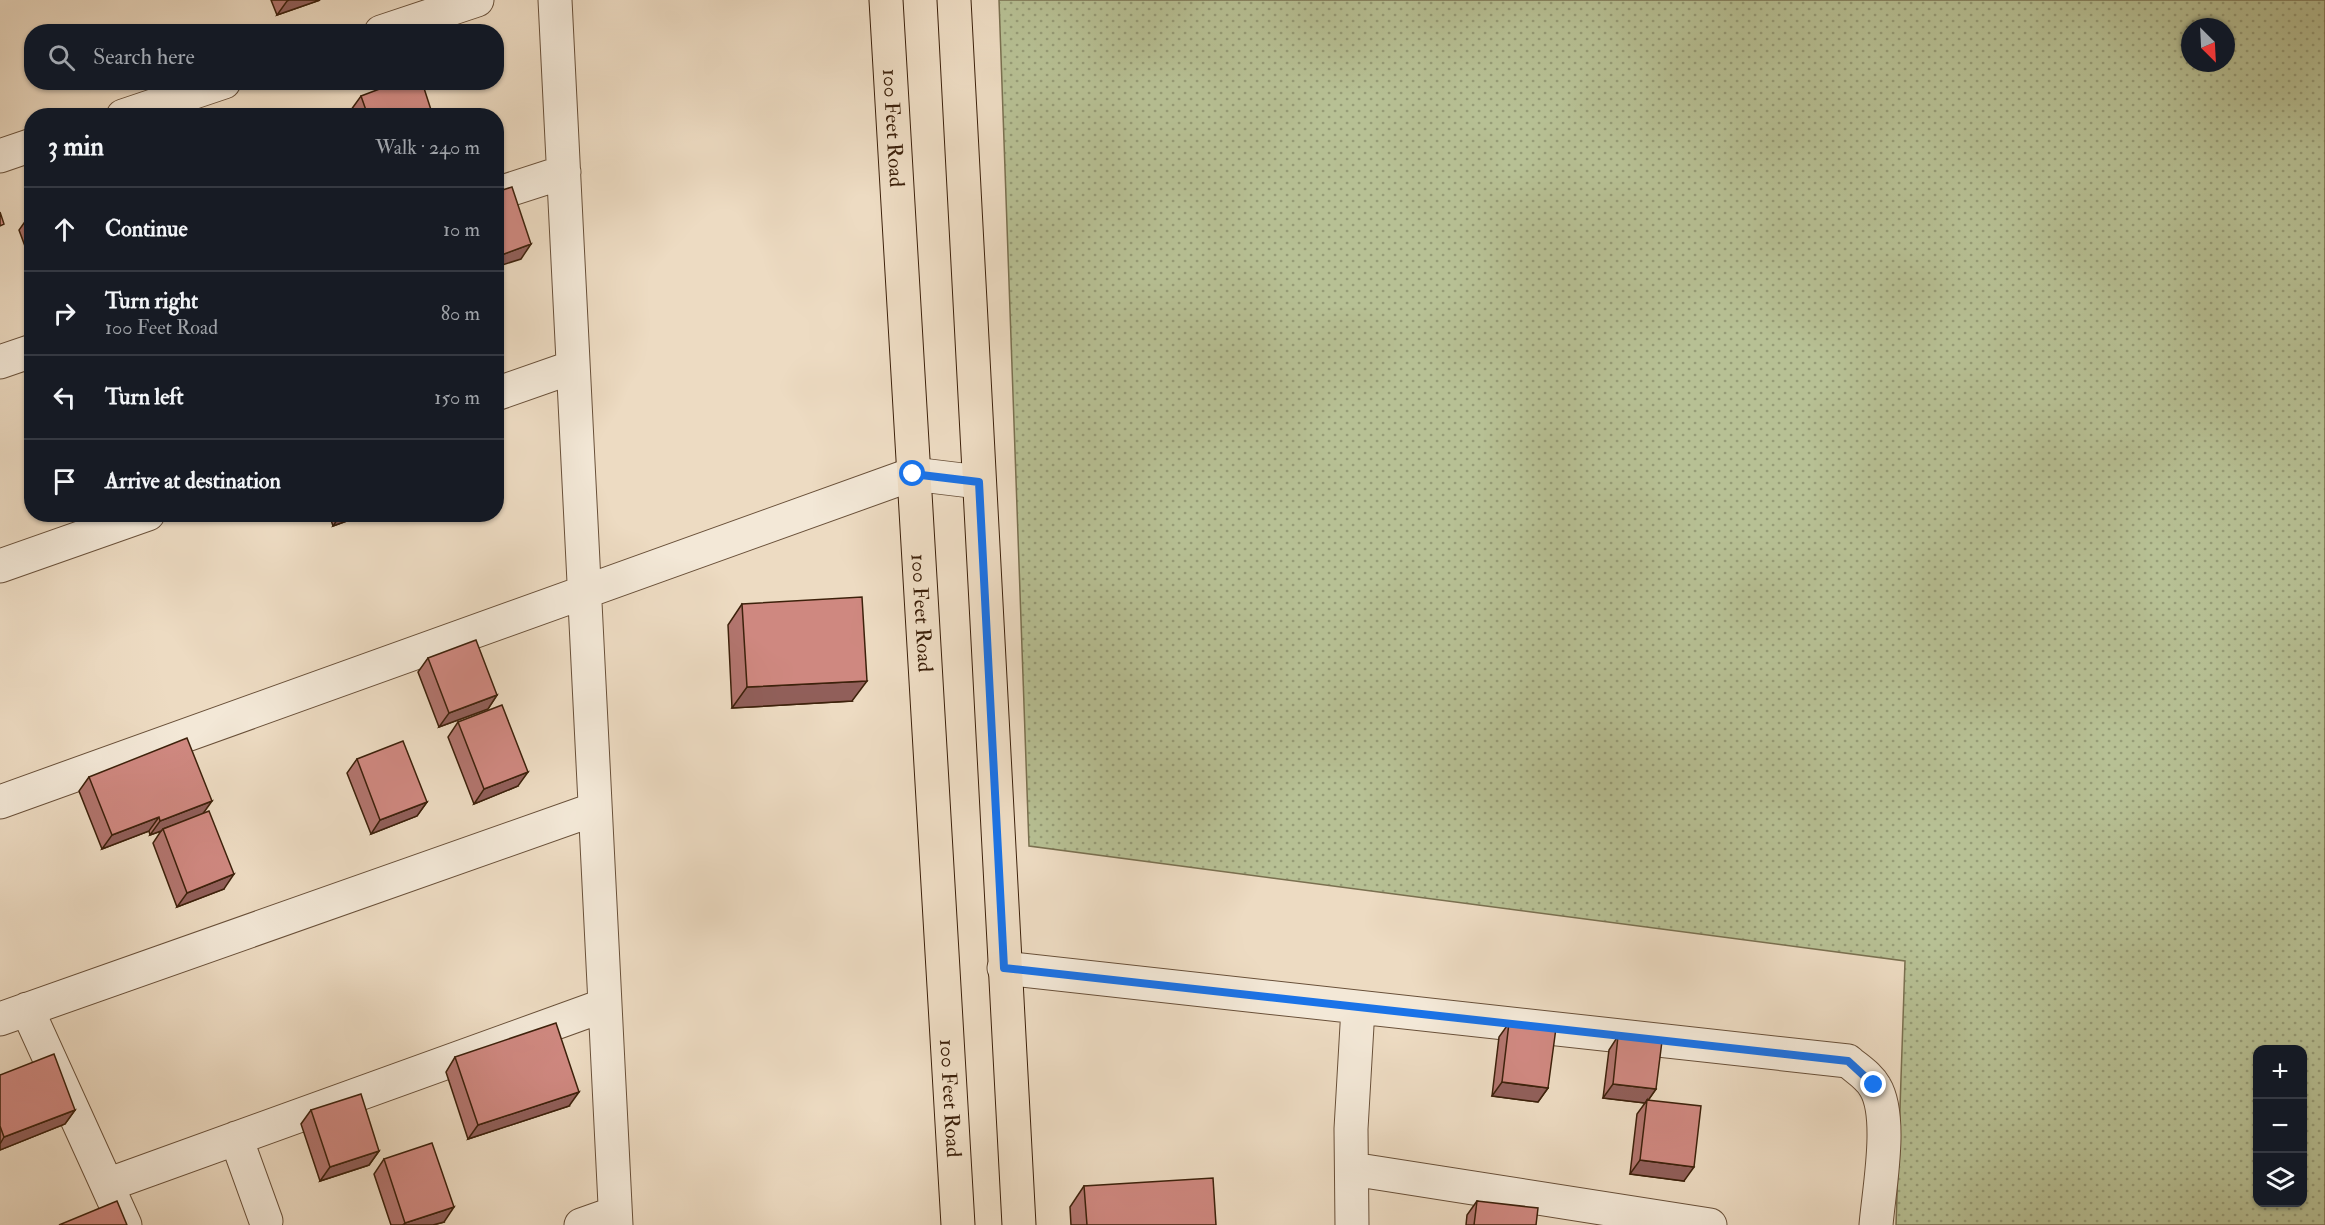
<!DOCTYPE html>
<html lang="en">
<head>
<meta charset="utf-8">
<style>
	:root { --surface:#171b24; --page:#242831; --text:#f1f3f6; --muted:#9ea1a6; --line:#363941 }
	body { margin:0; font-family:"IM FELL Double Pica",serif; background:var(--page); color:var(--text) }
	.controls { position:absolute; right:18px; bottom:18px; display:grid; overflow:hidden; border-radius:12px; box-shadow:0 2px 4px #0004 }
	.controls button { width:54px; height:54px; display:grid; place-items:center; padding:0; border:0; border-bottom:2px solid var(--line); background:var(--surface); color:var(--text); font:30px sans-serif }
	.compass { position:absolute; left:2181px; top:18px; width:54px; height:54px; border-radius:50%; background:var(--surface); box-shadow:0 2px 4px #0004; rotate:156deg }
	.stop { position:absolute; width:18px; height:18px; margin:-14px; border:4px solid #1a73e8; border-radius:50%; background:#fff }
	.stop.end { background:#1a73e8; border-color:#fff; box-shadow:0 2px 6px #0008 }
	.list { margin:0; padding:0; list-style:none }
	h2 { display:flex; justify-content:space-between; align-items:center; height:78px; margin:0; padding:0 24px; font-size:26px }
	h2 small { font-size:20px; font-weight:400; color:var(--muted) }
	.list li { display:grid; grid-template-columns:39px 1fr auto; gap:18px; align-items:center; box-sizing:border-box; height:84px; padding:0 24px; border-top:2px solid var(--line) }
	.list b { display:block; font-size:22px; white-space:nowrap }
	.list p { margin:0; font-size:20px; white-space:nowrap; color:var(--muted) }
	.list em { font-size:20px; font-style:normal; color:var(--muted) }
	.icon { flex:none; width:33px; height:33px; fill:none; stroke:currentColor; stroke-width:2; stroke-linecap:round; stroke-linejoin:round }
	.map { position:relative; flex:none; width:2325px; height:1225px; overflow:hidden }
	.search { position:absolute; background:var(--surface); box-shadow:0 2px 4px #0004; left:24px; top:24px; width:480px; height:66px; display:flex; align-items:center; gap:15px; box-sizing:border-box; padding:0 21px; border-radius:24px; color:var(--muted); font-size:22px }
	.panel { position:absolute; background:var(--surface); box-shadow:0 2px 4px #0004; left:24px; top:108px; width:480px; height:414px; border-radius:24px }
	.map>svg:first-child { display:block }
</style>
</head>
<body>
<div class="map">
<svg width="2325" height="1225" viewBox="0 0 2325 1225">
	<defs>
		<pattern id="green-dots" width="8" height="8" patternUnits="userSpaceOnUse" patternTransform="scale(1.5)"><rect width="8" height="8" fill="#b7c094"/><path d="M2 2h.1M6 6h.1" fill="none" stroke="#969c77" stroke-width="1.8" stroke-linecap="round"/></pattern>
	</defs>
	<rect width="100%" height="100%" fill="#eddbc2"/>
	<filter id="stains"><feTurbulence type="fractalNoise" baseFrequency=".00333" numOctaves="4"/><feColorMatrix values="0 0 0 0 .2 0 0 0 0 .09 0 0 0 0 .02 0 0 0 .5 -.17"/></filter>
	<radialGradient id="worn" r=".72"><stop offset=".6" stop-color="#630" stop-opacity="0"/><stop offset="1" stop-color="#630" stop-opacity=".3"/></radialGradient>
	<path fill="url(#green-dots)" stroke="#7a7050" stroke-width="1.5" fill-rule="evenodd" d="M999,0H2325V1225H1896L1905,961L1029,846ZM2190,27H2226V63H2190ZM2258,1050H2302V1202H2258Z"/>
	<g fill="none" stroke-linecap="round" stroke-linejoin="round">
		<defs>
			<path id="minor" d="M555,0L616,1225
				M381,32L477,0
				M123,116L224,82
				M0,156L32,145
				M496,194L564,172
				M0,362L32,351
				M496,394L573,367
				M0,566L148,514
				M0,802L913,474L979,482
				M1004,968L1848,1061C1857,1069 1869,1076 1875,1087C1893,1117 1879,1189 1876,1225
				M27,1009L107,1185
				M0,1019L595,809
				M236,1138L266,1221
				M1352,1169L1710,1225
				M125,1225L107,1185L605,1005
				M581,1225L615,1213
				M1352,1225L1351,1129L1358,1008"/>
			<g id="major">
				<path id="s1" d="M886,0L958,1225"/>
				<path d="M954,0L1019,1225"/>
			</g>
		</defs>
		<use href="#minor" stroke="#695039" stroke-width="35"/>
		<use href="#major" stroke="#3d210b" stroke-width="35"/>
		<use href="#minor" stroke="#f3e8d7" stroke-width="33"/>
		<use href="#major" stroke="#eddbc2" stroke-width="33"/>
	</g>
	<path fill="#b2756e" stroke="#3d210b" stroke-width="1.5" d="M271,0H320L277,15Z
		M361,96L433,116H353L351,110Z
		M32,215V265L19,230L29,216Z
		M329,514H366L333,526Z
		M742,604L852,701L732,708L728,625Z
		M428,658L497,695L488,709L439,727L418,672Z
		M458,722L518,786L474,804L448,737Z
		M357,759L427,802L417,816L371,834L347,773Z
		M89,777L203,813L224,889L177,907L153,843L161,831L150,835L149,831L102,849L79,791Z
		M1509,1023L1548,1088L1538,1102L1492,1096L1499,1037Z
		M1618,1036L1656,1089L1648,1100L1684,1181L1630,1174L1637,1114L1645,1103L1603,1098L1609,1050Z
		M455,1057L569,1106L468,1139L446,1072Z
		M0,1075L75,1110L65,1124L0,1150Z
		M311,1110L379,1151L369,1165L320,1181L301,1124Z
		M384,1159L444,1222L433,1225H391L374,1174Z
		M1084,1186L1216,1225H1071L1070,1207Z
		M1477,1201L1536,1225H1466L1467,1215Z"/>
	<path fill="#915f5a" stroke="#3d210b" stroke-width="1.5" d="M289,0H320L277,15L287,1Z
		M531,244L521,259L496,267V257Z
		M341,514H366L333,526Z
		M867,681L852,701L732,708L747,687Z
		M497,695L488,709L439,727L449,713Z
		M528,772L518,786L474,804L484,789Z
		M212,801L202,815L163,829L161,831L150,835L160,821Z
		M427,802L417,816L371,834L380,820Z
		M159,817L149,831L102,849L112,835Z
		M234,874L224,889L177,907L187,893Z
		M1502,1082L1548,1088L1538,1102L1492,1096Z
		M1613,1084L1656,1089L1647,1102V1100L1645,1103L1603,1098Z
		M579,1092L569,1106L468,1139L478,1125Z
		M75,1110L65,1124L0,1150V1144L4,1137Z
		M379,1151L369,1165L320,1181L330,1167Z
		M1640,1160L1694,1167L1684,1181L1630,1174Z
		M454,1207L444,1222L433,1225H403L405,1223Z"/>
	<path fill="#cf8880" stroke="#3d210b" stroke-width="1.5" d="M398,82H422L433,116H368L361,96Z
		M512,187L531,244L496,257V192Z
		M0,212L4,224L0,226Z
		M862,597L867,681L747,687L742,604Z
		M476,640L497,695L449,713L428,658Z
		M502,705L528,772L484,789L458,722Z
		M187,738L212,801L160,821L159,817L112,835L89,777Z
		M403,741L427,802L380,820L357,759Z
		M209,811L234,874L187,893L163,829Z
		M556,1023L579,1092L478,1125L455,1057Z
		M1509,1023L1556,1028L1548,1088L1502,1082Z
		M1618,1036L1662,1041L1656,1089L1613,1084Z
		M54,1054L75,1110L4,1137L0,1126V1075Z
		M361,1094L379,1151L330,1167L311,1110Z
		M1647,1100L1701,1106L1694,1167L1640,1160Z
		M432,1143L454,1207L405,1223L384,1159Z
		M1213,1178L1216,1225H1087L1084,1186Z
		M117,1201L127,1225H59Z
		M1477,1201L1538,1208L1536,1225H1474Z"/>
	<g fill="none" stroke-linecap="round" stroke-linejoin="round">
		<path stroke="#1a73e8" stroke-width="8" d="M913,474L979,482L1004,968L1848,1061L1874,1085"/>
	</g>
	<g text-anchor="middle" stroke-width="6" stroke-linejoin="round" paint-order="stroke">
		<g font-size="21" fill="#3d210b" stroke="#f3e8d7">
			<text dy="7" stroke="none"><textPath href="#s1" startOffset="128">100 Feet Road</textPath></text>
			<text dy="7" stroke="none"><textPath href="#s1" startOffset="614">100 Feet Road</textPath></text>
			<text dy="7" stroke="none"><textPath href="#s1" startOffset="1100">100 Feet Road</textPath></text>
		</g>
	</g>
	<rect width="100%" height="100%" filter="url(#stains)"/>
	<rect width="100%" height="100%" fill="url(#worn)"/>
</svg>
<div class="controls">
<button>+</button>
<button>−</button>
<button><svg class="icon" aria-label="layers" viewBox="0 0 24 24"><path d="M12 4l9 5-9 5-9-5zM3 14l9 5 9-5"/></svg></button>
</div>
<svg class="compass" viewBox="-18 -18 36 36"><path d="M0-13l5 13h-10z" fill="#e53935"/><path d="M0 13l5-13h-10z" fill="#9ea1a6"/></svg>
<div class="stop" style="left:913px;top:474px"></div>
<div class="stop end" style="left:1874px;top:1085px"></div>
<div class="search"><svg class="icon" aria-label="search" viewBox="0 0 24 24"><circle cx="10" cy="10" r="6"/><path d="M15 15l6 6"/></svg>Search here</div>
<section class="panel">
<h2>3 min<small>Walk · 240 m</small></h2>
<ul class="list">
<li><svg class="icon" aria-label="ahead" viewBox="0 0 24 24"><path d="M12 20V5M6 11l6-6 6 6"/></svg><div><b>Continue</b></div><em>10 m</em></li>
<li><svg class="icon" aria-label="right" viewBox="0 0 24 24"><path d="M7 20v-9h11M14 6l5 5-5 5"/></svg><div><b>Turn right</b><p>100 Feet Road</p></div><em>80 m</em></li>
<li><svg class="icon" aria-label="left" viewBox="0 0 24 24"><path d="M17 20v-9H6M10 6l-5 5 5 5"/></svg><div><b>Turn left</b></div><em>150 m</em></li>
<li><svg class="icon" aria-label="arrive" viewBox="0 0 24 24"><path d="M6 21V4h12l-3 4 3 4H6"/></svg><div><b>Arrive at destination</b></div></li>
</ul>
</section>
</div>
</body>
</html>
